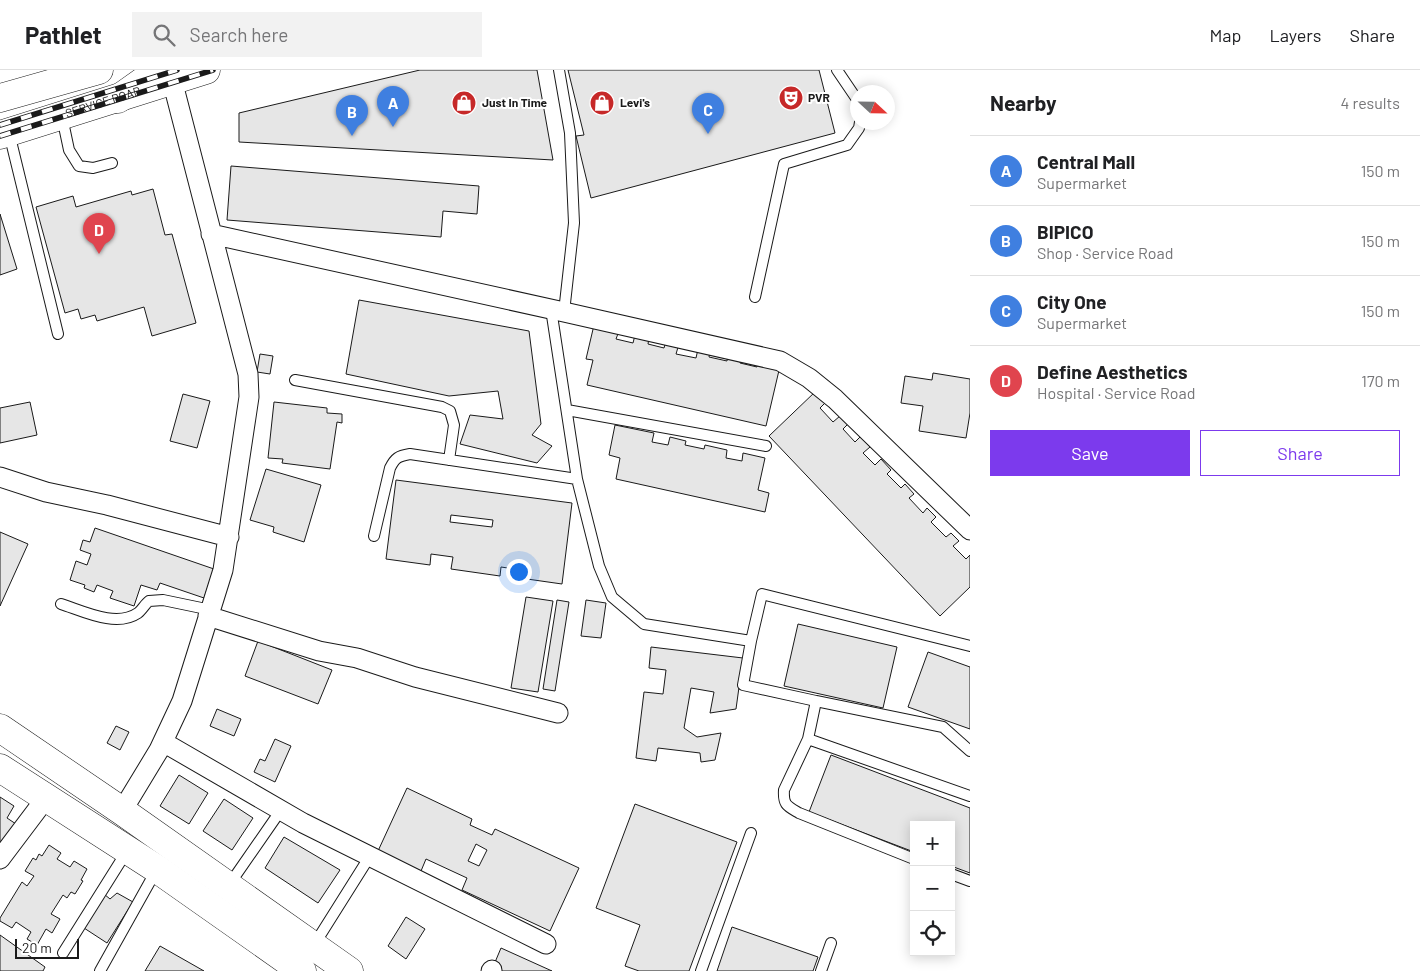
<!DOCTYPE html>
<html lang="en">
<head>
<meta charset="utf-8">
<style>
	:root { --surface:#fff; --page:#f2f2f2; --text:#202124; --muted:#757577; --line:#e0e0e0; --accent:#7c3aed }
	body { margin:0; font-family:Barlow,sans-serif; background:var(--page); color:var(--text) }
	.controls { position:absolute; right:15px; bottom:15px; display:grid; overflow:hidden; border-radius:0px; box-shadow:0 2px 12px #0003 }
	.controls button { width:45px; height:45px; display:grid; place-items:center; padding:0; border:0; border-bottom:1px solid var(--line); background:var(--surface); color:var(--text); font:25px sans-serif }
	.compass { position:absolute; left:850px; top:15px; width:45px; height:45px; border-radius:50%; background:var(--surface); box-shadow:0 2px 12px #0003; rotate:112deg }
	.scale { position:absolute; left:15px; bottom:12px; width:64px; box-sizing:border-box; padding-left:5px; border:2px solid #1a1a1a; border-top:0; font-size:14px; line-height:18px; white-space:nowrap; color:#1a1a1a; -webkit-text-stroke:4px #fff; paint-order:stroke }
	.you { position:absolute; left:518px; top:501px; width:18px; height:18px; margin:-12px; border:4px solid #fff; border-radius:50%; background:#1a73e8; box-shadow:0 0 0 8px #1a73e833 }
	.badge { display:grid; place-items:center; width:32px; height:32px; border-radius:50%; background:var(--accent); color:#fff; font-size:16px; font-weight:700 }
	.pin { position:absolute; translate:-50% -41px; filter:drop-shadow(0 1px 2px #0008) }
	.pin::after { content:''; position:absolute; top:26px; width:18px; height:15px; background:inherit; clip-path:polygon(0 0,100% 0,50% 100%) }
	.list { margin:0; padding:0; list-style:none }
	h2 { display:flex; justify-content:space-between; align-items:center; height:65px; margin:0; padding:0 20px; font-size:21px }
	h2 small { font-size:16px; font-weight:400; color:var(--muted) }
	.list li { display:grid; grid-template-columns:32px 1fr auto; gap:15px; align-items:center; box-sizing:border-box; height:70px; padding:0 20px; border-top:1px solid var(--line) }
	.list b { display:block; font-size:19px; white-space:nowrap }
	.list p { margin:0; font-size:16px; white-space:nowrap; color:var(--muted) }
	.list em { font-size:16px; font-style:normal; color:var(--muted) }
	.actions { display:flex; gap:10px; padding:15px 20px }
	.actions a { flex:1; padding:11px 0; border:1px solid var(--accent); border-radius:0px; text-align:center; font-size:18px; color:var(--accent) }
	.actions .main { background:var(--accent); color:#fff }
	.icon { flex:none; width:28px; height:28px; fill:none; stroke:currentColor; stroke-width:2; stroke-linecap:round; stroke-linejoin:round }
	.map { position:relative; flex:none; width:970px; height:901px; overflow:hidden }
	header { display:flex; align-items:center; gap:30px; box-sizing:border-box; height:70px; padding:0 25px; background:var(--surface); border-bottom:1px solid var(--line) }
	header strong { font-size:24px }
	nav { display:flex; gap:28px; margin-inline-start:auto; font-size:18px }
	.search { width:350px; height:45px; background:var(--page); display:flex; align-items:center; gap:12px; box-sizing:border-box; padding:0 18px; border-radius:0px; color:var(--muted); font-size:19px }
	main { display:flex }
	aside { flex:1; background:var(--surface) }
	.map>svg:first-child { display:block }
</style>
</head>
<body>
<header>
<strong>Pathlet</strong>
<div class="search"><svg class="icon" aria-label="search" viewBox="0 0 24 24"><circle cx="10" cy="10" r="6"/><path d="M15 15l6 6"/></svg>Search here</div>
<nav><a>Map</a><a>Layers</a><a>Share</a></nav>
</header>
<main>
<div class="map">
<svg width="970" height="901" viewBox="0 0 970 901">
	<rect width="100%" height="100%" fill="#fff"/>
	<path fill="#e6e6e6" stroke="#1a1a1a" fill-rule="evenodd" d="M420,0H537L553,90L239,72V43Z
		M568,0H819L835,63L591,128L576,66L584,65Z
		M231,96L479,116L477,144L443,141L441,167L227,150Z
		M153,119L165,165L172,164L196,253L152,266L144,237L97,251L95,245L81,249L78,239L65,243L36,137L73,126L76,137L131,121L132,125Z
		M0,144L17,199L0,205Z
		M359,230L529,261L541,354L532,365L552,376L537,393L460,374L470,345L503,349L498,321L449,326L346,304Z
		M594,255L619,261L616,269L633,273L635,265L649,268L648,274L664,278L666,271L679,274L676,284L696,288L698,279L710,281L709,287L727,291L728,285L741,288L740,293L757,297L758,291L780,296L766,356L587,315L593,290L586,289Z
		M260,284L273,286L270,304L257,302Z
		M933,303L970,309V343L966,368L919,361L923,336L901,333L905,306L932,310Z
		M816,321L826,332L820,338L833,352L840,346L848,354L843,359L855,372L860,367L870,377L863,383L875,395L881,389L891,400L887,404L901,418L905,414L914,424L909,428L923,443L927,438L936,447L931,452L946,467L951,463L959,471L953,476L966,489L970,485V517L940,546L769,366Z
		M183,324L210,331L197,378L170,371Z
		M30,332L37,365L0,373V338Z
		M274,332L327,338V343L342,344V353L337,352L330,399L282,393L283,389L268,388Z
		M615,355L654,363L652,372L668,375L670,367L686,371L685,375L704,379L705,375L727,380L726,388L742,391L743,383L765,388L758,420L769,423L765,442L616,409L620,388L609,385Z
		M266,399L321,415L304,472L273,462L274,457L250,450Z
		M396,410L572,433L562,514L520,508L521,500L501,497L500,506L451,499L453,487L431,484L430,495L386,489ZM451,445L493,450L492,457L450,452Z
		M95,458L214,499L204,528L160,513L157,520L141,515L134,536L110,528L113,521L97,515L94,522L84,518L85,515L70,510L76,491L87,495L91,484L80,480L83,470L90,472Z
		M0,462L28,474L0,536Z
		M526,527L553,531L538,622L511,618Z
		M557,530L569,532L555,621L543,619Z
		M586,530L606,533L601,568L581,566Z
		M798,554L897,577L883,638L784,616Z
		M258,571L332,600L318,634L245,606Z
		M651,577L743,588L736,639L710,643L714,622L691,618L684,658L697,667L721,663L715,690L701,692L700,683L658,678L656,691L636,688L644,622L663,624L666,600L649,598Z
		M928,582L970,597V659L908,637Z
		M217,639L241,649L234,666L210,656Z
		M116,656L129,662L120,680L107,673Z
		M275,669L291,676L275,712L254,702L260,689L265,691Z
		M831,685L970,738V803L951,796V755H914V782L809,742Z
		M179,705L208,723L189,754L160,736Z
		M407,718L472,749L470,755L492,765L495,759L579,798L550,861L462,820L467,808L426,789L421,801L378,781ZM476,774L487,780L479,796L468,791Z
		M0,727L14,736L7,748L16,754L0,778Z
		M224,729L253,748L232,780L203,761Z
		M635,734L737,772L689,901H639L625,896L640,855L596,838Z
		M284,767L340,800L318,833L265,798Z
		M49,775L61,783L57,789L70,797L74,791L87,799L81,810L83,811L75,824L71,822L67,828L63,825L51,844L60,849L52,863L46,859L37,875L27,869L31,862L16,852L12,858L0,851V848L22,812L27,816L34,806L25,801L33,788L36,790L39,784L42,786Z
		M117,823L133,832L107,873L84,858L104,824L110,829Z
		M406,847L425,859L406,889L388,876Z
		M732,857L818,887L813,901H717Z
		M0,865L45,897L43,901H0Z
		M160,876L204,901H145Z
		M501,878L552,901H501L493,897Z"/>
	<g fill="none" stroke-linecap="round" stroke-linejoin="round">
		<defs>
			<path id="lane" d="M559,0L570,63L574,153L564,242
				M837,0L858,31
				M62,47L69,80L79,96L93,98L112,93
				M9,63L58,264
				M755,227L784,94L847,75L859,58L860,52
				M551,239L577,409L599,496L612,527L644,554L751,571L743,615L816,631L808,669L784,720C783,735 787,736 799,743L914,789
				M295,310L442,337L450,341L454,355L449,390
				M567,340L766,376
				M374,466L390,398C395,388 398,386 410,384L577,409
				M61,534C83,541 116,558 138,543C142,540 145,534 149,531L163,530L211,540
				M751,571L762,524L970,576
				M816,631L943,657L970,681
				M808,669L970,726
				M951,804L970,811
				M229,815L281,740
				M314,875L370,786
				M63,883L127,781
				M100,901L157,799
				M701,901L751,763
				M821,901L831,873"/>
			<path id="street" d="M211,164L564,242L780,291L809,308L835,329L970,460
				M0,407L46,422L107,435L229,467
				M208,546L319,581L357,588L415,607L558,643
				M163,672L303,753L546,874
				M122,741L159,680L182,631L223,500L249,327L248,304L172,10
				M0,789L46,728
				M491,901L492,900"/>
			<g id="primary">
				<path id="s1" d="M0,65L206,0"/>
				<path d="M0,658L122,741L349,901"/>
				<path d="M0,698L157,799L302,901"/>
			</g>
			<path id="highway" d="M0,28L99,0
				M118,29L159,0"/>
		</defs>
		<use href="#lane" stroke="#1a1a1a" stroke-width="12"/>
		<use href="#street" stroke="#1a1a1a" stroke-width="21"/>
		<use href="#primary" stroke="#1a1a1a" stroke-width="29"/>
		<use href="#highway" stroke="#1a1a1a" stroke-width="29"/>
		<use href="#lane" stroke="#fff" stroke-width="10"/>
		<use href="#street" stroke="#fff" stroke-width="19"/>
		<use href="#primary" stroke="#fff" stroke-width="28"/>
		<use href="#highway" stroke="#fff" stroke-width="28"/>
		<defs>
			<path id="rail" d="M0,55L177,0
				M0,66L213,0"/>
		</defs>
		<use href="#rail" stroke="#1a1a1a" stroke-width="5.5"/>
		<use href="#rail" stroke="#fff" stroke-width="4" stroke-dasharray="11" stroke-linecap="butt"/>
	</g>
	<defs>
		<symbol id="theatre-disc" viewBox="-11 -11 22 22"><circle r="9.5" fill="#c62828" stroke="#fff"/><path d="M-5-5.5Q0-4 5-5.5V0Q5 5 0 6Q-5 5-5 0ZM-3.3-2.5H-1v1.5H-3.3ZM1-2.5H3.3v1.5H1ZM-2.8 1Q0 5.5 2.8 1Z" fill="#fff"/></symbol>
		<symbol id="shop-disc" viewBox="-11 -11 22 22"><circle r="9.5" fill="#c62828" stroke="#fff"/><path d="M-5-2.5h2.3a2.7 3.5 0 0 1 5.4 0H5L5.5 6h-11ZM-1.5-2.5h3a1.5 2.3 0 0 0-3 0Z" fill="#fff"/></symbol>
	</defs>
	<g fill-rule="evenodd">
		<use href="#theatre-disc" x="777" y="14" width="28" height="28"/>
		<use href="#shop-disc" x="450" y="19" width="28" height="28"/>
		<use href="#shop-disc" x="588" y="19" width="28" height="28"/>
	</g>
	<g text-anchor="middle" stroke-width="4" stroke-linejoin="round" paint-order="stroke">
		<g font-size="12" font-weight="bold" fill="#1a1a1a" stroke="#fff" text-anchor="start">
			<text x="808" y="32">PVR</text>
			<text x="482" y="37">Just In Time</text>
			<text x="620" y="37">Levi's</text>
		</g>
		<g font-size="12" fill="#1a1a1a" stroke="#fff">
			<text dy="4" stroke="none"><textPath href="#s1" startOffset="108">SERVICE ROAD</textPath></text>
		</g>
	</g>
</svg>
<div class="controls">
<button>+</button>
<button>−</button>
<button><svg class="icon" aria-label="locate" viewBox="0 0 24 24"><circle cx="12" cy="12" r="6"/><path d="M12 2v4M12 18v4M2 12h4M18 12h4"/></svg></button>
</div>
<svg class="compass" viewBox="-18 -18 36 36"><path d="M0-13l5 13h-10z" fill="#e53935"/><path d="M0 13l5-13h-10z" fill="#757577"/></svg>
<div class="scale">20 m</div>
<div class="you"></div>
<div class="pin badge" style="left:393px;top:57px;background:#3f7fe0">A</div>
<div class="pin badge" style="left:352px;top:66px;background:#3f7fe0">B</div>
<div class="pin badge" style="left:708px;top:64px;background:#3f7fe0">C</div>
<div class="pin badge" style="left:99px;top:184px;background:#e0444e">D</div>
</div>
<aside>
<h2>Nearby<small>4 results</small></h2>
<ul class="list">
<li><span class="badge" style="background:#3f7fe0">A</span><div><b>Central Mall</b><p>Supermarket</p></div><em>150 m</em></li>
<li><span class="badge" style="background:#3f7fe0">B</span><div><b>BIPICO</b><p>Shop · Service Road</p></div><em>150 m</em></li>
<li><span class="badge" style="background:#3f7fe0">C</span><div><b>City One</b><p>Supermarket</p></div><em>150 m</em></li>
<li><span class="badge" style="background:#e0444e">D</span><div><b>Define Aesthetics</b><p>Hospital · Service Road</p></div><em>170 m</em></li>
</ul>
<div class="actions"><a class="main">Save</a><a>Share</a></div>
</aside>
</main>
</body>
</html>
